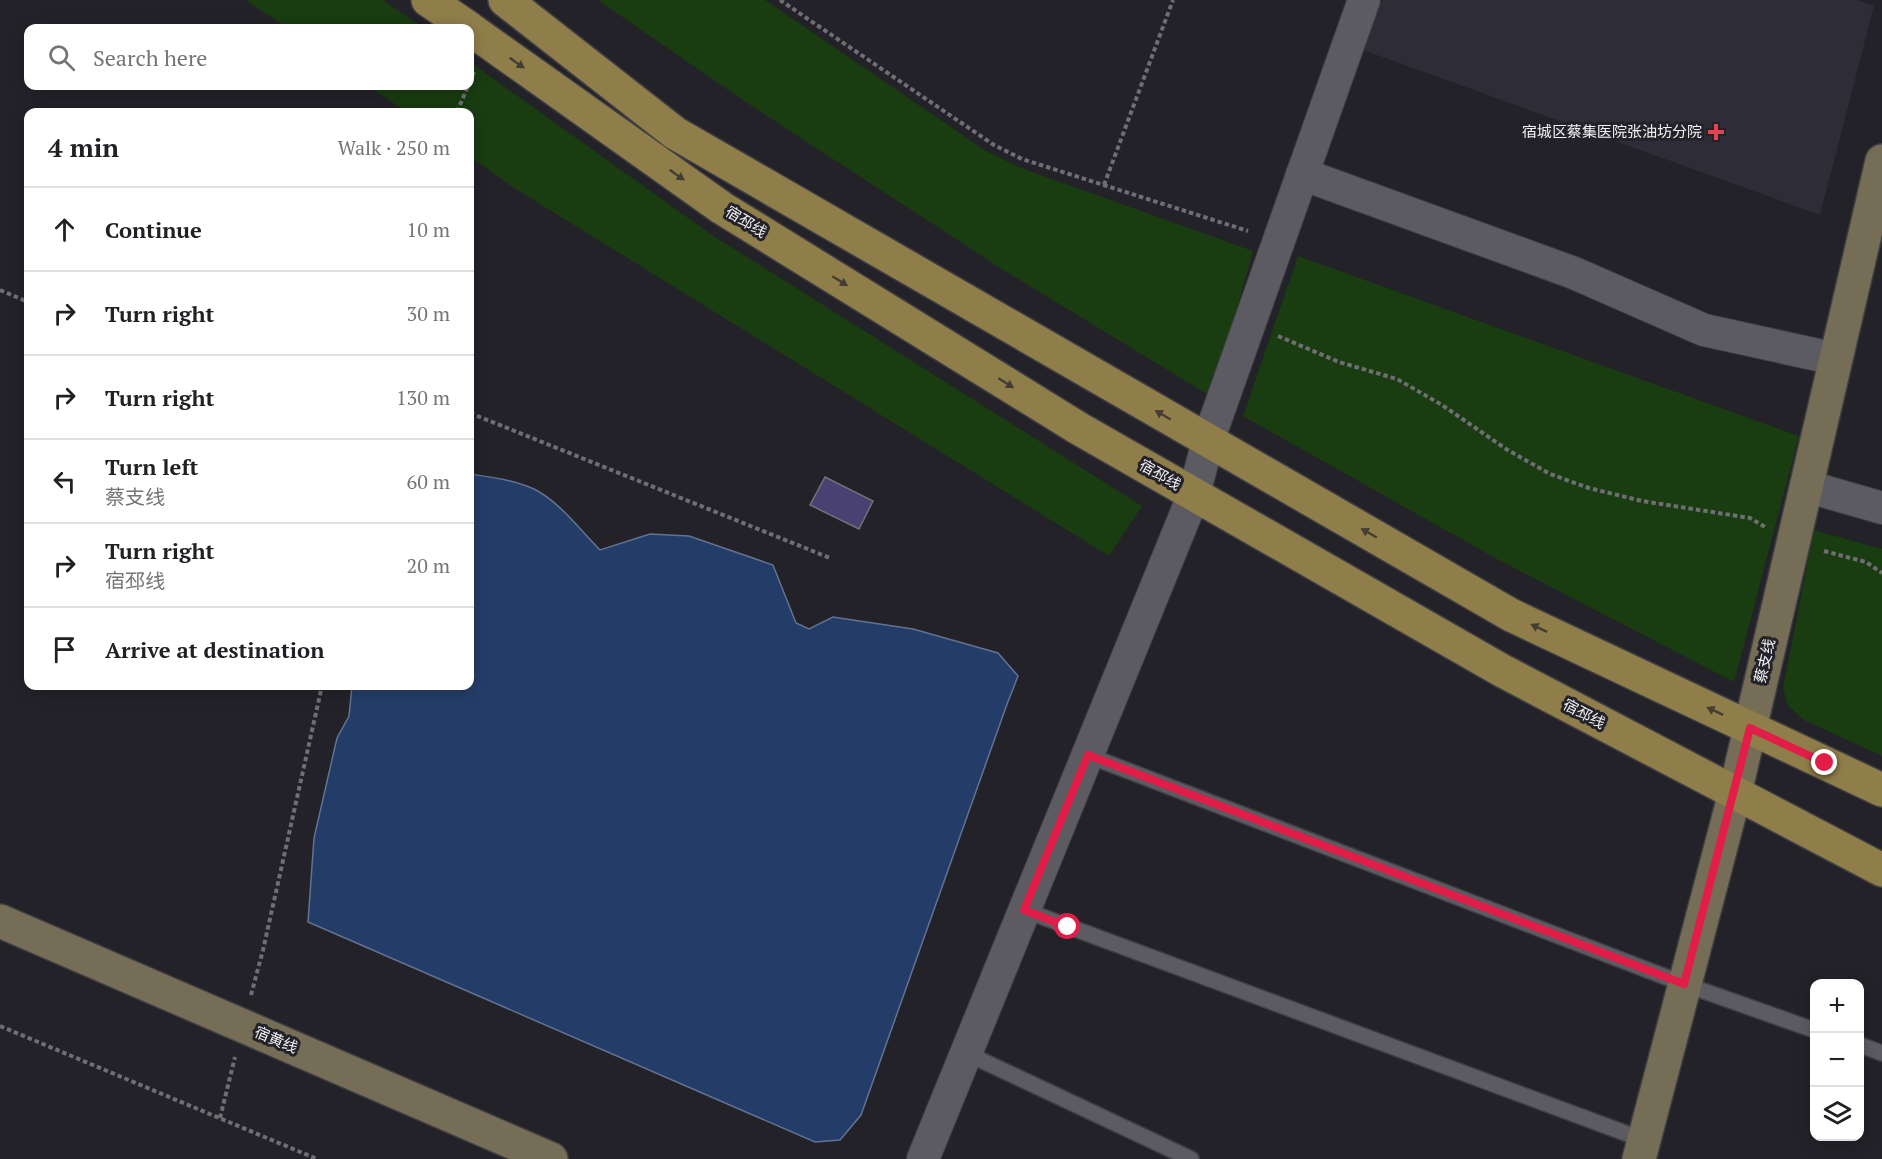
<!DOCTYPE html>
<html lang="en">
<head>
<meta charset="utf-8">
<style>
	:root { --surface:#fff; --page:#f6f6f6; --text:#202124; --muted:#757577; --line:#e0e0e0 }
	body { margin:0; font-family:"PT Serif","Noto Sans SC",serif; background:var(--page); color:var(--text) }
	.controls { position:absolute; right:18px; bottom:18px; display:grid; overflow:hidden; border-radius:12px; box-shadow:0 3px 15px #0003 }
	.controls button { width:54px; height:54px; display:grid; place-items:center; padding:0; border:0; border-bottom:2px solid var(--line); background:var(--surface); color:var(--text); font:30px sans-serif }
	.stop { position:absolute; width:18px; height:18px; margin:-14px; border:4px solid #e11d48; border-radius:50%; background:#fff }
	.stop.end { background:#e11d48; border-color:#fff; box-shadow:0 2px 6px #0008 }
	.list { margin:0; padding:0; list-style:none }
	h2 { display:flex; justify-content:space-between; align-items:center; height:78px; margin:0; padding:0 24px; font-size:26px }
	h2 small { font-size:20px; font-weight:400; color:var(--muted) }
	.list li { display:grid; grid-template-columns:39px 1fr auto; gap:18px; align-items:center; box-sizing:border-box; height:84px; padding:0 24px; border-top:2px solid var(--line) }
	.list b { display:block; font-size:22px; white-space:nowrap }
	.list p { margin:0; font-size:20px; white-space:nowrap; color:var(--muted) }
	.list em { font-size:20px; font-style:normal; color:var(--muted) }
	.icon { flex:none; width:33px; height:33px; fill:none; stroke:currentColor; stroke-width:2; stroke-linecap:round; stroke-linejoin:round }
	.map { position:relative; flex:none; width:1882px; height:1159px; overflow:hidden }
	.search { position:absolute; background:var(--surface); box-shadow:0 3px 15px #0003; left:24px; top:24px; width:450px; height:66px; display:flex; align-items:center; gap:15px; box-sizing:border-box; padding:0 21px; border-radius:12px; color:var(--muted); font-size:22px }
	.panel { position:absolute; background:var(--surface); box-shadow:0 3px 15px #0003; left:24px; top:108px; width:450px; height:582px; border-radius:12px }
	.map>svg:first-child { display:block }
</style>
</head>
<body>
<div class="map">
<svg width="1882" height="1159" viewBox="0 0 1882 1159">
	<rect width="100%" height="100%" fill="#232228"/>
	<path fill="#2d2c37" d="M1382,0H1857L1874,6L1820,215L1363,50Z"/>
	<path fill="#193c11" d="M246,0H383L423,28H287Z
		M598,0H765L986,151L1021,168L1253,251L1212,397L1008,273L744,101Z
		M470,62L712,235L1142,506L1109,556L511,186L470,157V112H407L368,86H470Z
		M1298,256L1799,436L1734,682L1495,558L1243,416Z
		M1814,530L1882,549V756L1804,720L1788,706L1783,688Z"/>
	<path fill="#243d68" stroke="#627392" stroke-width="1.5" d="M470,474C491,477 514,480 534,489C560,502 580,530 600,550L650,534L689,536L773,565L796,623L809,629L833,617L913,629L998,653L1018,676L1006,707L861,1115L840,1140L815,1142L308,922L314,838L337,738L349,716L352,686H470Z"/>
	<path fill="#484172" stroke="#717178" stroke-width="1.5" d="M825,477L873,501L859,529L810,505Z"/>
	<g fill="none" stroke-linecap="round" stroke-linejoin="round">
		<defs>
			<path id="lane" d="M1087,755L1684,984L1814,1030
				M1024,910L1644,1140
				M1860,1045L1882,1053
				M966,1053L1191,1159"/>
			<path id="street" d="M1302,174L1574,273L1704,330L1836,359
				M1806,486L1882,508
				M923,1159L1194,494L1208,441L1364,0"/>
			<path id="secondary" d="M0,921L551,1159
				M1639,1159L1735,793L1882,161"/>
			<path id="primary" d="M428,0L469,28
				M505,0L675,133L1511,615L1882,790
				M470,29L722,208L1078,428L1501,670L1882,870"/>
		</defs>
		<use href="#lane" stroke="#3e3e43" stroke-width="18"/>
		<use href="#street" stroke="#3e3e43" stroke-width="34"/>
		<use href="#secondary" stroke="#3e3e43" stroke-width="36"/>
		<use href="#primary" stroke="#3e3e43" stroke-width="36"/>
		<path stroke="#6f6e73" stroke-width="4" stroke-dasharray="4.5 3" stroke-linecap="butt" d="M780,0L994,145L1022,159L1248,231
			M470,82L474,72
			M457,112L468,86
			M1104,185L1173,0
			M0,290L28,302
			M1278,336L1339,362L1397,379L1442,405L1506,449L1550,474L1589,488L1642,501L1750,518L1765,527
			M470,413L830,558
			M1824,551L1866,562L1882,573
			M251,995L263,950L322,686
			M0,1026L317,1159
			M220,1118L235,1057"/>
		<use href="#lane" stroke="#5c5b62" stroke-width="15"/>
		<use href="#street" stroke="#5c5b62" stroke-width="32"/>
		<use href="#secondary" stroke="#766d56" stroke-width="33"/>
		<use href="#primary" stroke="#907e4a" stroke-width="33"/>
	</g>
	<defs><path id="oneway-solid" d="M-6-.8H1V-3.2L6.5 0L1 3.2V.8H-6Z" transform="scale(1.5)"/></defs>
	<g fill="#443e32">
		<use href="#oneway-solid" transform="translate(517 63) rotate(35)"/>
		<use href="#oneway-solid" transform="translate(677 175) rotate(35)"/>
		<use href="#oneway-solid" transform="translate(840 281) rotate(32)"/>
		<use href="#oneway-solid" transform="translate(1006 383) rotate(32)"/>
		<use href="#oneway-solid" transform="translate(1163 415) rotate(-150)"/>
		<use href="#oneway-solid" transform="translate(1369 533) rotate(-150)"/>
		<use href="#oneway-solid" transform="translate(1539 628) rotate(-155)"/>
		<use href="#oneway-solid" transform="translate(1715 711) rotate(-155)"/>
	</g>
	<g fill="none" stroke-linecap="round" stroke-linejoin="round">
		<path stroke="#e11d48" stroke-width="8" d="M1068,927L1024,910L1088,755L1684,984L1750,728L1825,763"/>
	</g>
	<path fill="#e0444e" stroke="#232228" stroke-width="2" d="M1713 123h6v6h6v6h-6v6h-6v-6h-6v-6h6z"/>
	<g text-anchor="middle" stroke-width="6" stroke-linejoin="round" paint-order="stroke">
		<g font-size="15" fill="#f1f1f5" stroke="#232228" text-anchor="end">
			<text x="1702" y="137">宿城区蔡集医院张油坊分院</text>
		</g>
		<g font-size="15" fill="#f1f1f5" stroke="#232228">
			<text transform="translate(746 222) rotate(32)" y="5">宿邳线</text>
			<text transform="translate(1160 475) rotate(30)" y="5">宿邳线</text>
			<text transform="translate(1765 661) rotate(-77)" y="5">蔡支线</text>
			<text transform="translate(1584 714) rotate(28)" y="5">宿邳线</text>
			<text transform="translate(276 1040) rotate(23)" y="5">宿黄线</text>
		</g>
	</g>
</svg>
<div class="controls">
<button>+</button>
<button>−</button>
<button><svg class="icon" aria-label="layers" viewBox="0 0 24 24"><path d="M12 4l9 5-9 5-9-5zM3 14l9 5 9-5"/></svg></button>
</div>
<div class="stop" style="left:1068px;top:927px"></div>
<div class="stop end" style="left:1825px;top:763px"></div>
<div class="search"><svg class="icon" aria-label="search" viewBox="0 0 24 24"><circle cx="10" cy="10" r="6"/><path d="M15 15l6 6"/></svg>Search here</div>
<section class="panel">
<h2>4 min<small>Walk · 250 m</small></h2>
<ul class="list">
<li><svg class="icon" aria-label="ahead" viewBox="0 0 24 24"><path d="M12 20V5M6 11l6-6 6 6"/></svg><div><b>Continue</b></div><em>10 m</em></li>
<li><svg class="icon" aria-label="right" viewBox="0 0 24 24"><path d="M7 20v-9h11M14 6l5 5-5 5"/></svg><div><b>Turn right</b></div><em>30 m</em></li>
<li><svg class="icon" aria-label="right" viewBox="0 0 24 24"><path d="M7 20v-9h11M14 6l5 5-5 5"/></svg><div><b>Turn right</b></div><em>130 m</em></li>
<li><svg class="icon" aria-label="left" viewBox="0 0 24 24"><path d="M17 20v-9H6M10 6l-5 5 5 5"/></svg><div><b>Turn left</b><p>蔡支线</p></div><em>60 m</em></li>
<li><svg class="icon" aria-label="right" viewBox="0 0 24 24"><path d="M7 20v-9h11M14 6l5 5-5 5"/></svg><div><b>Turn right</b><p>宿邳线</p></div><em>20 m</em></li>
<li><svg class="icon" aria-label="arrive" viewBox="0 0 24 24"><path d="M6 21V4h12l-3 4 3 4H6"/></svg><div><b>Arrive at destination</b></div></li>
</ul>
</section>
</div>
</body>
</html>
